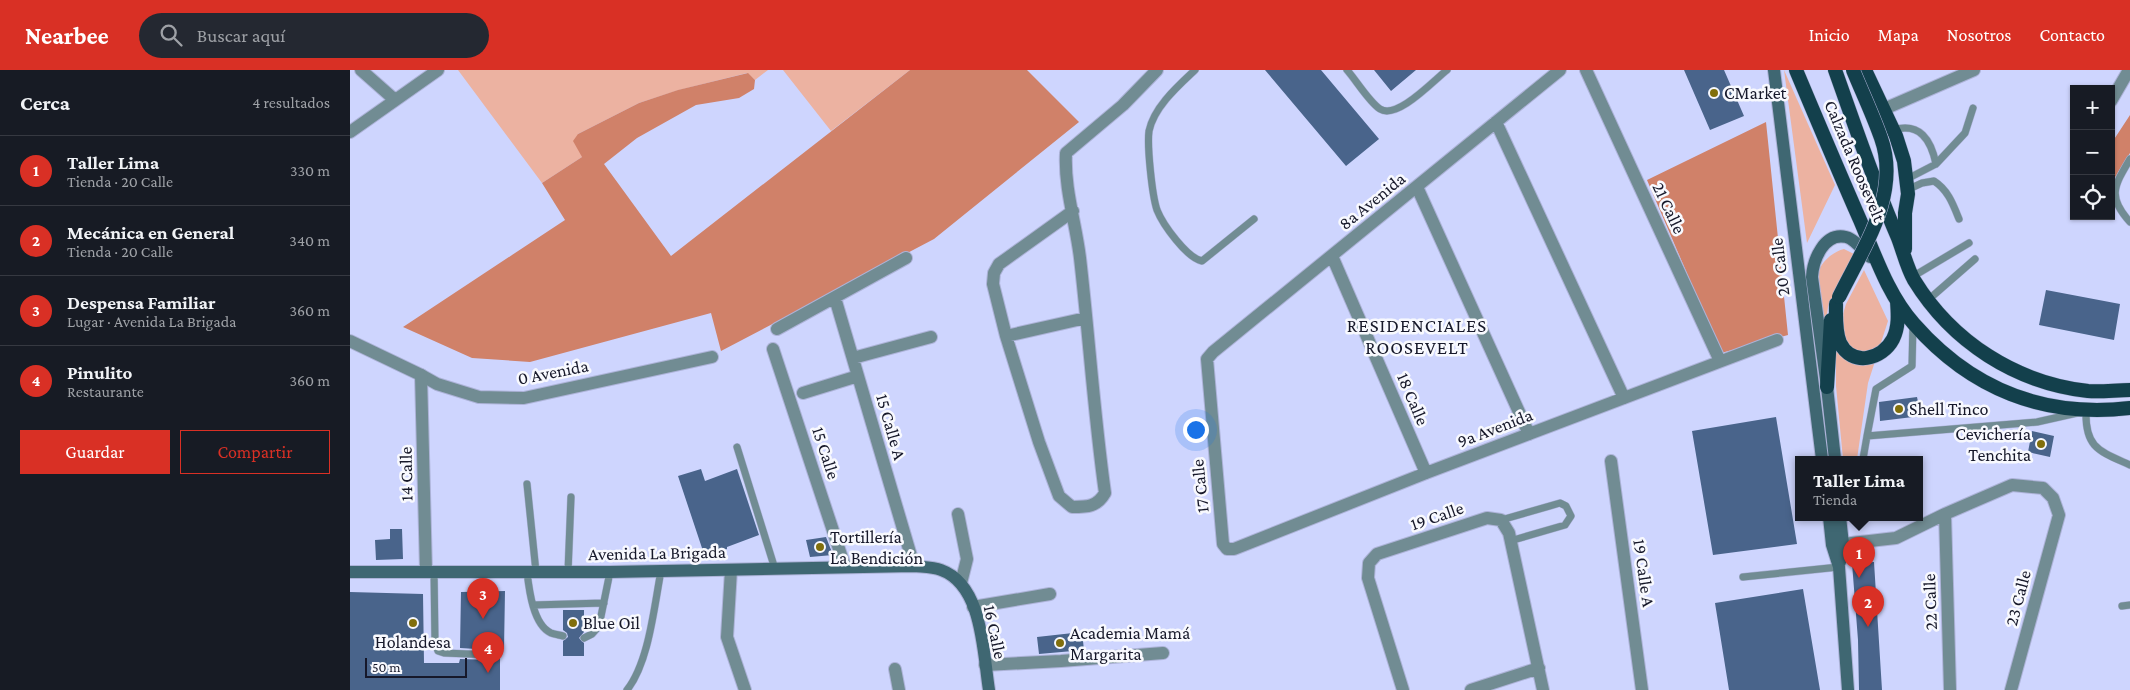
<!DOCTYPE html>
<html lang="es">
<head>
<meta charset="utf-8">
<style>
	:root { --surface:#171b24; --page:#242831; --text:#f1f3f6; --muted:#9ea1a6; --line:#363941; --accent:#d93025 }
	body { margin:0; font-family:"Crimson Pro",serif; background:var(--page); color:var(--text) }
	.controls { position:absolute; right:15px; top:15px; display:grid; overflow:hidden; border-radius:0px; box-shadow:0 1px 4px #0004 }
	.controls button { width:45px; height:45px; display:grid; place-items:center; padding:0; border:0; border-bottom:1px solid var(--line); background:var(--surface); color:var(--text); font:25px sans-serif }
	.scale { position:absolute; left:15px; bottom:12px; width:102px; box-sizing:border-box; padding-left:5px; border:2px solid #16182a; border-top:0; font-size:14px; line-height:18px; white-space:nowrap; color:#16182a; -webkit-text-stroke:4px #f8f9fe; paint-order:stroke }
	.you { position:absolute; left:845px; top:359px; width:18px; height:18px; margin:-12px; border:4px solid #fff; border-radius:50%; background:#1a73e8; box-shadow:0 0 0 8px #1a73e833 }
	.badge { display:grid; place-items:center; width:32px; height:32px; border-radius:50%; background:var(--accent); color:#fff; font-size:16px; font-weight:700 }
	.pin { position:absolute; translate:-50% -41px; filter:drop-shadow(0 1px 2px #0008) }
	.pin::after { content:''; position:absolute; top:26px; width:18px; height:15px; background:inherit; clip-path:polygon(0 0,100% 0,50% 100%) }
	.popup { position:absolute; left:1445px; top:386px; width:128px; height:65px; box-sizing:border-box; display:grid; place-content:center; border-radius:0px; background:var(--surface); filter:drop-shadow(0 1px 4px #0005); font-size:16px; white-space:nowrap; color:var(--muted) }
	.popup b { font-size:19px; color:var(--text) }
	.popup::after { content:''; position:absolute; left:50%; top:100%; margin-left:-10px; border:10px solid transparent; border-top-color:var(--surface) }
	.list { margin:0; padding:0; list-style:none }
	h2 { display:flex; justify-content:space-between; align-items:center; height:65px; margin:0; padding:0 20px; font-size:21px }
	h2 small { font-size:16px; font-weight:400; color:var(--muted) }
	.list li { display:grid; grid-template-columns:32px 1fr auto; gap:15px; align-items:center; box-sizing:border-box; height:70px; padding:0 20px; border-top:1px solid var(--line) }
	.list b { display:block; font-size:19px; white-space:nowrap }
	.list p { margin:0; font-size:16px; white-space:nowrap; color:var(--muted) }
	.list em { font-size:16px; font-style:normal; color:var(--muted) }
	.actions { display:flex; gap:10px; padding:15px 20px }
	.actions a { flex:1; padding:11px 0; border:1px solid var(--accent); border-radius:0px; text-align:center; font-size:18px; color:var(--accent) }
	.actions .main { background:var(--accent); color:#fff }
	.icon { flex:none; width:28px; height:28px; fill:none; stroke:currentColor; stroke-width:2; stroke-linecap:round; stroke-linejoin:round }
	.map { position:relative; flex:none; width:1780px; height:620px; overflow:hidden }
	header { display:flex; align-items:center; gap:30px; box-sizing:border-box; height:70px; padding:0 25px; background:var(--accent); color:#fff }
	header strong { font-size:24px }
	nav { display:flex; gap:28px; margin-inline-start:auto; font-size:18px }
	.search { width:350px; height:45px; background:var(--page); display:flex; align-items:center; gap:12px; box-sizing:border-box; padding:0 18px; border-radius:28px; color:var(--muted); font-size:19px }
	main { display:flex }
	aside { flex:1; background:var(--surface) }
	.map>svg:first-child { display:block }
</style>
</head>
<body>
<header>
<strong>Nearbee</strong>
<div class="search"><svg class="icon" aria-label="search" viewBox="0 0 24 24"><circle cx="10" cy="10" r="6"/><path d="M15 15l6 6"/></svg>Buscar aquí</div>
<nav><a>Inicio</a><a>Mapa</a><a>Nosotros</a><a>Contacto</a></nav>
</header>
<main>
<aside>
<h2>Cerca<small>4 resultados</small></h2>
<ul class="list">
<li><span class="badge">1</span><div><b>Taller Lima</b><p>Tienda · 20 Calle</p></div><em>330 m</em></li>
<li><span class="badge">2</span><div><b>Mecánica en General</b><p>Tienda · 20 Calle</p></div><em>340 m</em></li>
<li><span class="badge">3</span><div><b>Despensa Familiar</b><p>Lugar · Avenida La Brigada</p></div><em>360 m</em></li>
<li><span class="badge">4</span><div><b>Pinulito</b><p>Restaurante</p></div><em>360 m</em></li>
</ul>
<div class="actions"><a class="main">Guardar</a><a>Compartir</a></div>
</aside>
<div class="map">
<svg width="1780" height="620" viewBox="0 0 1780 620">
	<rect width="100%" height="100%" fill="#ced5fe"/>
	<path fill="#ecb2a1" d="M108,0H418L405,10L397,3L329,20L289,33L228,64L232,87L192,113Z
		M433,0H560L481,61Z
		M1434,0L1485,115L1457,173Z
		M1494,179L1504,184L1478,237L1473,271C1471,256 1465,222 1466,209C1468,195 1481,182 1494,179Z
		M1514,200L1538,251L1518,313L1507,389H1493L1486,316V267L1496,234Z"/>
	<path fill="#d08169" d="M560,0H677L729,52L584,169L371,281L361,243L180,292L122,288L53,257L215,150L192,113L232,87L223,71L228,64L289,33L328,20L398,3L405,10L404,19L389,28L346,35L287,68L254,94L321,186Z
		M1780,45V83L1761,114V74Z
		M1416,52L1438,265L1371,283L1297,110Z"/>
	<path fill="#49648b" d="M915,0H971L1029,69L996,96Z
		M1024,0H1066L1041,21Z
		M1334,0H1374L1394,46L1360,60Z
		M1696,220L1770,234L1764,270L1689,255Z
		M1567,327L1571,346L1530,351L1529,332Z
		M1426,347L1447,474L1363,485L1342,361Z
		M1682,361L1704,366L1700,387L1678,382Z
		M351,399L355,411L387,399L409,465L377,477V479L355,487L328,406Z
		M40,459H52L53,489L26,490L25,470L40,469Z
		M476,467L483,485L460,487L456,470Z
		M1524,492L1532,620H1509L1508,570L1502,493Z
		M1453,519L1470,620H1379L1365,533Z
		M155,521L154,579L150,578V620H0V522L73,524L74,593H109L110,589L143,590L147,588L148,585L143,580L110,578L111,522Z
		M213,540H234V562L229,568L234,573V586H213V571L218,567L217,563L213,560Z
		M732,562L734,580L689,584L687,567Z"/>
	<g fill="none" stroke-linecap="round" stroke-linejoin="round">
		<defs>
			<path id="service" d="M845,0C828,16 804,37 799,61C797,76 802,125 807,140C813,155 837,188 852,191L904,149
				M997,0C1006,10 1019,32 1030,39C1047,50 1083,11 1097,0
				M1543,60C1570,52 1581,70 1586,94L1557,109
				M1780,89C1764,116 1757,127 1780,152
				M1586,94L1615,63L1623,38
				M1557,120L1572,113L1584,111C1598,120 1603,134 1609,149
				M1562,207L1619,173
				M1578,230L1625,189
				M1517,366L1526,319L1562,296L1563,254
				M387,377L425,499
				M1513,389L1517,366L1687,352L1736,341C1735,378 1749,381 1780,395
				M177,414L186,502
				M1151,450L1210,433L1216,436L1221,446L1215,455L1160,471
				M84,501L85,573L88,581L94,583L143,585
				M177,502C179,519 183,555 201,563C204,564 209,565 213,566
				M218,502L221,427
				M1393,507L1489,497
				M183,535L254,533
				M1772,536L1780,535
				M234,568L242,564L249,556L260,502
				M277,620C299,592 304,537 311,501"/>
			<path id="minor" d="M11,0L45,30
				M1210,0L863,282L857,289L873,474L877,479H884L1076,403L1427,270
				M1236,0L1370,291
				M1761,31L1779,0
				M1534,39L1624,0
				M1146,52L1274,328
				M0,62L88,0
				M1067,117L1179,364
				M723,141L649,194L644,203L643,214L656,266L689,372L709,426L722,437C737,437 747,437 755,423C744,345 739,266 730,188C726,154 714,118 716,83L773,35L807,0
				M982,186L1076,403
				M485,228L564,496
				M427,259L556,188
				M656,266L736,248
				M423,279L495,497
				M503,288L581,267
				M71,305L87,314L129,327L174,328L362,287
				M453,323L508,306
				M1261,391L1292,620
				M608,444L617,489L611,513
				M1595,444L1600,620
				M1493,474L1546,468L1595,444L1662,415L1693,418L1703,428L1709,445L1661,620
				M381,500L377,567L395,620
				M623,537L700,524
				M635,595L711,591L813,583
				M545,599L549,620
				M1053,620L1018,508L1019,493L1027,484L1137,448L1151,450L1159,463L1193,620
				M1121,620L1189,598"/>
			<path id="tertiary" d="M0,271L71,305L76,501"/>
			<path id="secondary" d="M1424,0L1472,389
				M1485,389L1477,317L1462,207C1463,190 1474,162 1496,167C1505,169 1513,181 1520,187
				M1479,447L1482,475L1489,497L1498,620
				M1490,492L1493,474L1490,447
				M0,502H260L564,496C573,497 583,497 591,500C633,515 633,583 639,620"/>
			<path id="trunk" d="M1446,0C1467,50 1488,100 1510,150C1525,185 1538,225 1564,254C1621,319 1694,348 1780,338
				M1485,0C1505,56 1524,113 1548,168C1553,181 1557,198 1564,210C1602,272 1666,313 1738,321C1752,322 1766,320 1780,320
				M1515,0L1546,66L1554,91L1558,124L1555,143V179
				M1486,234C1486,246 1485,261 1490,273C1502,297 1532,290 1543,269C1549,257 1548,244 1547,231
				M1477,317L1481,250"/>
		</defs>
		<use href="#service" stroke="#adb3d8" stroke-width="8"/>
		<use href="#minor" stroke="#adb3d8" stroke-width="14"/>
		<use href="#tertiary" stroke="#adb3d8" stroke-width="14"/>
		<use href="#secondary" stroke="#adb3d8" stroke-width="14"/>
		<use href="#trunk" stroke="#adb3d8" stroke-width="15"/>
		<use href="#service" stroke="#718c93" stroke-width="7"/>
		<use href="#minor" stroke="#718c93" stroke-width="12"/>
		<use href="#tertiary" stroke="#718c93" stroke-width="12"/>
		<use href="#secondary" stroke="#3f6772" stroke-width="12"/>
		<use href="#trunk" stroke="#13404c" stroke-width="14"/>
		<defs>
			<path id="trunk-bridge" d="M1489,227C1513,178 1551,124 1531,68C1523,45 1512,22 1503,0"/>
		</defs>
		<use href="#trunk-bridge" stroke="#adb3d8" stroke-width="15" stroke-linecap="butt"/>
		<use href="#trunk-bridge" stroke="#13404c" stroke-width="14"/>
	</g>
	<g fill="#816f0c" stroke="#f8f9fe" stroke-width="2">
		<circle cx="1364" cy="23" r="5"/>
		<circle cx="1549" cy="339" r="5"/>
		<circle cx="1691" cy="374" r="5"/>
		<circle cx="470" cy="477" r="5"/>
		<circle cx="63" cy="553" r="5"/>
		<circle cx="223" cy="553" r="5"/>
		<circle cx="710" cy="573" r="5"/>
	</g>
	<g text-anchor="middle" stroke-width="5" stroke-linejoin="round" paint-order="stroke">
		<g font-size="18" fill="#16182a" stroke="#f8f9fe" text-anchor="start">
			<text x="1374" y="29">CMarket</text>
			<text x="1559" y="345">Shell Tinco</text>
			<text x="1681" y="370" text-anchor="end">Cevichería<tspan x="1681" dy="21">Tenchita</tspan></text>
			<text x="480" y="473">Tortillería<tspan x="480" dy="21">La Bendición</tspan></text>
			<text x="233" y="559">Blue Oil</text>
			<text x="720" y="569">Academia Mamá<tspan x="720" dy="21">Margarita</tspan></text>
			<text x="63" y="578" text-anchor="middle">Holandesa</text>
		</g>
		<g font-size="18" fill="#16182a" stroke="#f8f9fe">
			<text transform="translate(1505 91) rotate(67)" y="6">Calzada Roosevelt</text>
			<text transform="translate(1022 131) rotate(-39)" y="6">8a Avenida</text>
			<text transform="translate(1319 138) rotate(65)" y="6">21 Calle</text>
			<text transform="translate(1430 197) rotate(-97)" y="6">20 Calle</text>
			<text transform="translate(203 302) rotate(-11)" y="6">0 Avenida</text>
			<text transform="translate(1063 329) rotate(67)" y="6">18 Calle</text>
			<text transform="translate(541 357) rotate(74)" y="6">15 Calle A</text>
			<text transform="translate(1145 358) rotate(-21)" y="6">9a Avenida</text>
			<text transform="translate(476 383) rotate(72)" y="6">15 Calle</text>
			<text transform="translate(56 404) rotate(-91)" y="6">14 Calle</text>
			<text transform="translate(850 416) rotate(-96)" y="6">17 Calle</text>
			<text transform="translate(1087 446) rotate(-19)" y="6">19 Calle</text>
			<text transform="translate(307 483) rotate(-1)" y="6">Avenida La Brigada</text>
			<text transform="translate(1294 503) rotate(82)" y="6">19 Calle A</text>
			<text transform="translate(1668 528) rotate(-75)" y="6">23 Calle</text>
			<text transform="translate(1580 532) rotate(-92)" y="6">22 Calle</text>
			<text transform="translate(645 562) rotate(78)" y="6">16 Calle</text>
		</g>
		<g font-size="19" letter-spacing="1" fill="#16182a" stroke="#f8f9fe">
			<text x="1067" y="262">RESIDENCIALES<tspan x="1067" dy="22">ROOSEVELT</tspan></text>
		</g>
	</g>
</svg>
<div class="controls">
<button>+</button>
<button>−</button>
<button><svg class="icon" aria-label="locate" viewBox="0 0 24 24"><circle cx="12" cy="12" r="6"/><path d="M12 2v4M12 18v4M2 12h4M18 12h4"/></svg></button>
</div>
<div class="scale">50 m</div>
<div class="you"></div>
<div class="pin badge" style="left:1509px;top:508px">1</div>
<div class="popup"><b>Taller Lima</b>Tienda</div>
<div class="pin badge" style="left:1518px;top:557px">2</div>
<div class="pin badge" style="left:133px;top:549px">3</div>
<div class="pin badge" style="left:138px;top:603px">4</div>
</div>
</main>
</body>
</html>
